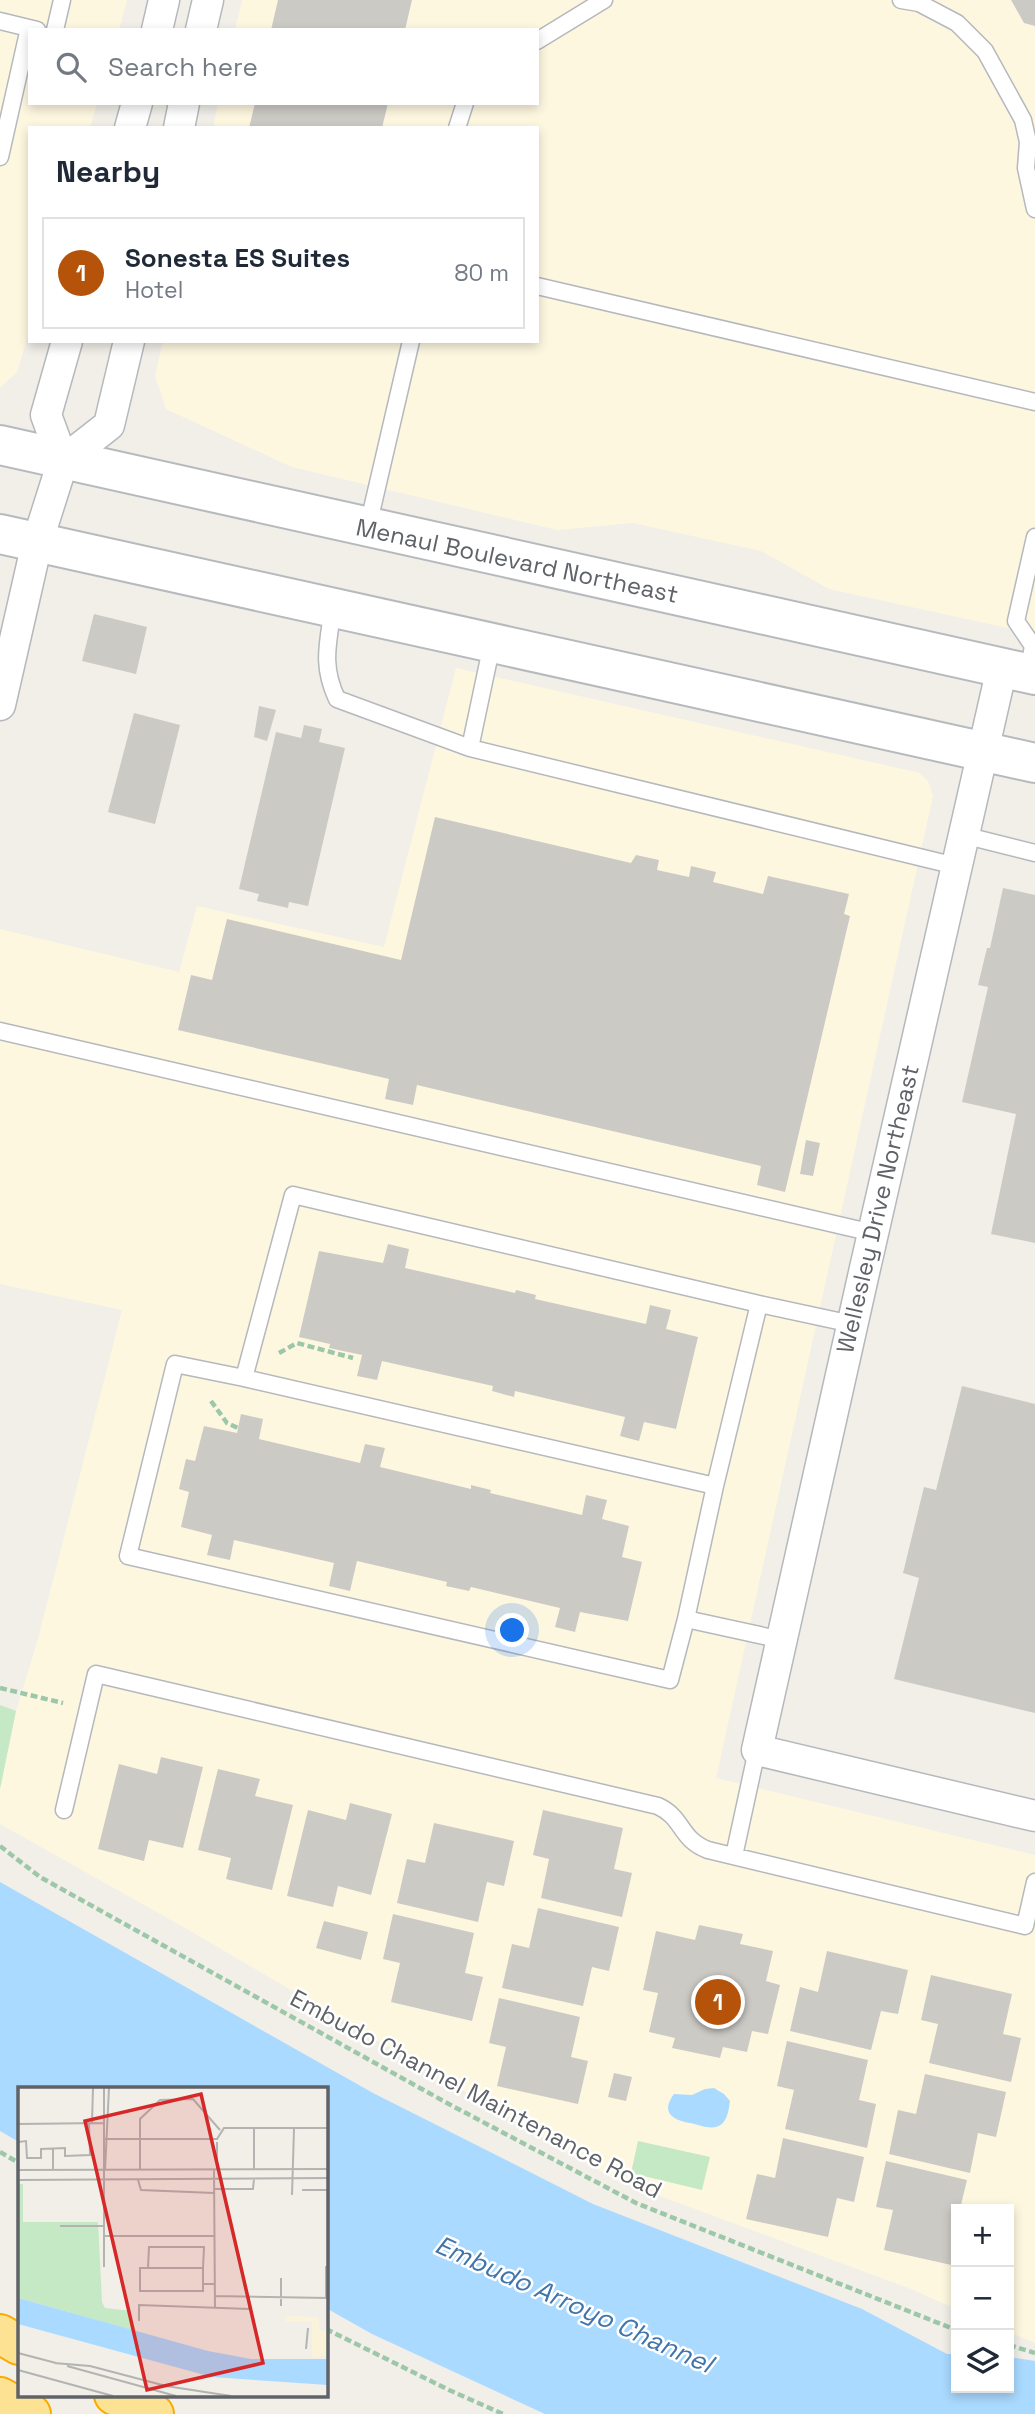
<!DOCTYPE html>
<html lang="en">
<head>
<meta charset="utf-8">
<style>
	:root { --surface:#fff; --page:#f6f6f7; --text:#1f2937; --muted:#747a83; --line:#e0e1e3; --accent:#b45309 }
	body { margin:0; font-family:"Space Grotesk",sans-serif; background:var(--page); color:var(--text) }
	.controls { position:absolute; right:21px; bottom:21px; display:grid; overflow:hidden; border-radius:0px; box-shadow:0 4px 10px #0003 }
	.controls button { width:63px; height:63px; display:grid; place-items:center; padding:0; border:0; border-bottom:2px solid var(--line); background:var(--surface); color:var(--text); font:35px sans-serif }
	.you { position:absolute; left:513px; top:1631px; width:24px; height:24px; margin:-18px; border:5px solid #fff; border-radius:50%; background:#1a73e8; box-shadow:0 0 0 10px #1a73e833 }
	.badge { display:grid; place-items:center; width:46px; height:46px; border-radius:50%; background:var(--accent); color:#fff; font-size:23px; font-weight:700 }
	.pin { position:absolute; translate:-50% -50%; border:4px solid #fff; box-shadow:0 2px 7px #0006 }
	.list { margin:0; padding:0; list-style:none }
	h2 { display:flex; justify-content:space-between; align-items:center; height:91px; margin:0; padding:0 28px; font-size:30px }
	h2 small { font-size:23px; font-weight:400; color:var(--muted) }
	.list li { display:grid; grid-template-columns:46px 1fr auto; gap:21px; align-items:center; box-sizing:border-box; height:112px; margin:0 14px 14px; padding:0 14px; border:2px solid var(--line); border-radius:0px }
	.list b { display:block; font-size:26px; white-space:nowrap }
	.list p { margin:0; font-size:23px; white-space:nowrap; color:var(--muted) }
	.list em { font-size:23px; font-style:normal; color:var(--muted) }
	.icon { flex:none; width:38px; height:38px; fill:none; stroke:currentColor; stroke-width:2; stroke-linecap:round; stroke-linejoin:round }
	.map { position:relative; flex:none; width:1035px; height:2414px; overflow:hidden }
	.search { position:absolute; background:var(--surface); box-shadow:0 4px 10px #0003; left:28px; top:28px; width:511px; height:77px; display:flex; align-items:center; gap:18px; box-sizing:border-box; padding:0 24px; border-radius:0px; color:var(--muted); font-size:26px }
	.panel { position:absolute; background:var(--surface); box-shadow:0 4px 10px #0003; left:28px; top:126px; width:511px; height:217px; border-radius:0px }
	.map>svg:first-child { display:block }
</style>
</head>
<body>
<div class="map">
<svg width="1035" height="2414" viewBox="0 0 1035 2414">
	<rect width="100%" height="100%" fill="#f1efe8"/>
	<path fill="#fef7e0" d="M0,0H127L119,30H30V103H97L90,128H30V329L17,372L0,388Z
		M242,0H1035V634L829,589L761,551L633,523L557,530L292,467L166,409L155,376L163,341H537V128H213L218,103H537V30H235Z
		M456,668L920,773L928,781L933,796L716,1778L1035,1855V2343L1009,2332V2209H956V2309L911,2289L614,2179L187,1929L0,1824V1789L16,1711L38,1639L122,1310L0,1284V929L179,972L197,906L384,947Z"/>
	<path fill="#c5e8c5" d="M0,1705L16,1711L0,1789Z
		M638,2141L710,2157L702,2190L631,2173Z"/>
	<path fill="#aadaff" d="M0,1882L373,2093L593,2204L862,2309L947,2354H956V2388H1009V2357L1035,2361V2414H545L372,2334L326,2308V2088H19V2142L0,2131Z
		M714,2088L724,2094L730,2101C729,2108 728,2117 723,2123C714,2132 701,2125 690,2123C673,2120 660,2113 674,2094L692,2095L705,2089Z"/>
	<path fill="#cccac5" d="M278,0H412L405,30H271Z
		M1011,0H1035V26L1024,23Z
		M255,103H388L382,128H249Z
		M94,614L147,627L136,674L82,661Z
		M259,706L276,710L267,741L254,737Z
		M134,713L180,725L155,824L108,812Z
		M304,725L322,729L319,742L345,748L308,906L289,902L288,908L257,901L259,894L239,889L276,732L301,738Z
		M435,817L631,863L636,855L659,860L657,870L689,877L691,866L716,872L713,882L763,894L768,876L849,894L844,914L850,916L785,1192L757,1185L761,1166L417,1085L413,1105L385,1099L389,1079L178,1030L191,975L212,980L227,919L401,960Z
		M1003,888L1035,895V1243L991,1234L1016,1114L962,1102L988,987L978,985L987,948H990Z
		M806,1140L820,1143L813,1176L800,1174Z
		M388,1244L409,1249L405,1268L515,1293L516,1290L536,1295L535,1299L646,1324L650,1305L671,1310L666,1329L698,1337L676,1429L644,1422L639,1441L620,1436L625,1417L515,1391L514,1397L492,1391L493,1386L382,1361L377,1380L357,1376L362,1355L329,1348L330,1344L299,1337L319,1251L383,1263Z
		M962,1386L1035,1404V1713L894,1679L919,1578L903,1573L924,1487L936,1490Z
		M241,1414L263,1419L259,1439L360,1463L365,1444L385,1448L380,1467L471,1489V1485L491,1490L490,1493L582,1515L586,1495L607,1500L602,1519L629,1526L622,1557L642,1562L628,1621L580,1612L575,1632L555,1627L560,1608L471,1587L469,1591L446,1586L447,1582L357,1561L350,1591L329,1586L334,1563L234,1540L230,1560L207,1555L212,1535L181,1527L189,1492L179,1489L186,1459L195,1461L204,1426L237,1433Z
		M161,1757L203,1767L183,1848L149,1840L144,1861L98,1849L119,1764L157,1774Z
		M218,1769L260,1779L255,1796L293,1805L272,1890L226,1879L231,1858L198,1850Z
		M350,1803L392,1814L371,1895L338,1886L333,1907L287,1896L308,1810L346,1820Z
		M543,1810L623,1828L614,1869L632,1873L622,1917L541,1898L549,1859L533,1855Z
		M434,1823L514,1841L504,1886L487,1882L478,1922L397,1903L407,1859L425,1863Z
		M538,1908L619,1927L609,1971L592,1967L583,2006L502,1988L512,1944L529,1948Z
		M393,1914L474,1933L465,1973L483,1977L472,2021L391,2002L400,1963L383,1959Z
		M324,1921L368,1932L361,1960L316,1948Z
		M699,1925L743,1934L740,1944L773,1951L766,1981L780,1985L768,2034L752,2031L747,2052L723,2047L720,2058L672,2048L675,2038L649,2032L658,1993L643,1990L656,1931L695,1940Z
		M827,1951L908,1970L898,2014L881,2011L871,2050L790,2031L800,1987L818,1992Z
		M931,1975L1012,1994L1003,2034L1021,2038L1011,2082L929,2063L938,2024L921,2020Z
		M499,1998L580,2017L571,2057L588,2061L578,2104L497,2086L506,2047L489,2043Z
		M787,2041L868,2060L859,2100L876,2104L867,2148L785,2129L794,2090L777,2086Z
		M614,2073L632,2077L626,2101L608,2097Z
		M925,2074L1006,2092L996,2137L978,2133L970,2173L889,2154L898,2110L916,2114Z
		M783,2138L864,2157L854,2202L837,2198L828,2237L746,2219L757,2174L775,2178Z
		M886,2161L967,2180L960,2209H956V2266L884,2250L893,2210L876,2207Z"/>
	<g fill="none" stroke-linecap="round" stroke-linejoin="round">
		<defs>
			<path id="service" d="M901,0L919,3L957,23L985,51L1023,120L1028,142L1026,168L1035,209
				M0,21L37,30
				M55,30L62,0
				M537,41L604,0
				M457,128L465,103
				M0,157L29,28
				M537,286L1035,402
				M368,526L411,341
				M333,608C328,644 321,665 337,699L470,748L956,866
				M1028,674L1033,646L1016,621L1035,537
				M470,748L492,644
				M963,835L1035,853
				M0,1031L873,1233
				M759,1304L852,1324
				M244,1378L293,1195L759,1304L715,1486
				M686,1619L715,1486L244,1378L175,1364L128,1556L670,1680L686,1619L782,1640
				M64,1810L96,1674L658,1806C684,1818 679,1839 708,1850L1025,1926L1035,1882
				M734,1856L757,1750"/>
			<path id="minor" d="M157,30L164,0
				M201,30L208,0
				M130,128L137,103
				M179,128L184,103
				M63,461L46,415L67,341
				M1002,668L863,1277L757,1750L1035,1816
				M0,705L37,543L63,461L109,425L129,341"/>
			<path id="secondary" d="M0,445L1035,675
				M0,534L1035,763"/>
			<path id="motorway" d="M0,2334L19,2345
				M114,2395L154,2414
				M0,2397L31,2414"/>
		</defs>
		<use href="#service" stroke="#b5b8bc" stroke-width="19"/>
		<use href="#minor" stroke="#b5b8bc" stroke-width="33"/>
		<use href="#secondary" stroke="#b6babf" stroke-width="42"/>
		<use href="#motorway" stroke="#f9ab00" stroke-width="42"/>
		<path stroke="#9cc7a9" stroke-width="4.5" stroke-dasharray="7 3.5" stroke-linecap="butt" d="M279,1353L297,1343L353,1358
			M211,1401L227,1423L238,1428
			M0,1688L63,1703
			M0,1846L40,1877L447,2103L636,2203L956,2330
			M0,2152L19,2163
			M326,2329L449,2390L503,2414
			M1009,2345L1035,2353"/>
		<use href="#service" stroke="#fff" stroke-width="16"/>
		<use href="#minor" stroke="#fff" stroke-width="30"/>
		<use href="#secondary" stroke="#fff" stroke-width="38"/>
		<use href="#motorway" stroke="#fde293" stroke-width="38"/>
	</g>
	<g text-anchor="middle" stroke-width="5" stroke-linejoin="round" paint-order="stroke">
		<g font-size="24" fill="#5f6368" stroke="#fff">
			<text transform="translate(517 561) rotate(12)" y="8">Menaul Boulevard Northeast</text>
			<text transform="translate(878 1209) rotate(-77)" y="8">Wellesley Drive Northeast</text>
			<text transform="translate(476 2094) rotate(28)" y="8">Embudo Channel Maintenance Road</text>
		</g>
		<g font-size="26" font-style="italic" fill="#4174aa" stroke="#fff">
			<text transform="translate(574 2304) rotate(24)" y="9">Embudo Arroyo Channel</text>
		</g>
	</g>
	<g transform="translate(18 2087)">
		<rect width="310" height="310" fill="#f1efe8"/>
		<path d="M0,97H5V135H80L84,215L87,221L113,224L114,243L0,211Z" fill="#c5e8c5"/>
		<path d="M267,229L300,230L302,243L309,245V269L294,270V235H267Z" fill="#fbf3d9"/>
		<path d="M0,211L190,264L233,272H310V298L194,290L0,237Z" fill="#aadaff"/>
		<path fill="none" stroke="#b3b3b1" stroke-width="2" d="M74,36L75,1M0,37L86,36M85,52H199L206,41H310M0,55L8,54L9,71H23V62L47,61V69L72,68L71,36M35,61V83M199,79V55V83M236,82V42M0,83L310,82M87,83L91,1M122,83V32L142,13L175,12L202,43M196,83L197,222M0,93L310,91M120,93L123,103L196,106M196,102H235L236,92M284,103H310M274,108L276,42M42,139H86M86,149H196M86,180V1M130,181L131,160H186L185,181M185,197V181H122V204H185V197H197M197,209L310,211M308,211V179M263,219V191M121,234V218L231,222V210M288,262L290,241M0,266L38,276M36,276L72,279L148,299L213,309M49,279L158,309M0,283L95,309"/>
		<path fill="#d62828" fill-opacity="0.15" stroke="#d62828" stroke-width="3.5" d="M183,7L245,276L129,303L67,34Z"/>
		<rect width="310" height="310" fill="none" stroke="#5f6368" stroke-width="3.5"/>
	</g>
</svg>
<div class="controls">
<button>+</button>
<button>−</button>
<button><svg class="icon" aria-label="layers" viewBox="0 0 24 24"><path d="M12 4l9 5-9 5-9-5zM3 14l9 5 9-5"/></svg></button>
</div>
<div class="you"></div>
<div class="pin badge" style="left:718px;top:2002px">1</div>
<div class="search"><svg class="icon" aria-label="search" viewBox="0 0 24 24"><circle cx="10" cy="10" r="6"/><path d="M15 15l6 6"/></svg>Search here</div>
<section class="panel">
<h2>Nearby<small></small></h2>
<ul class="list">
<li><span class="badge">1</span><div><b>Sonesta ES Suites</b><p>Hotel</p></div><em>80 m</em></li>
</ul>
</section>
</div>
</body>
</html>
